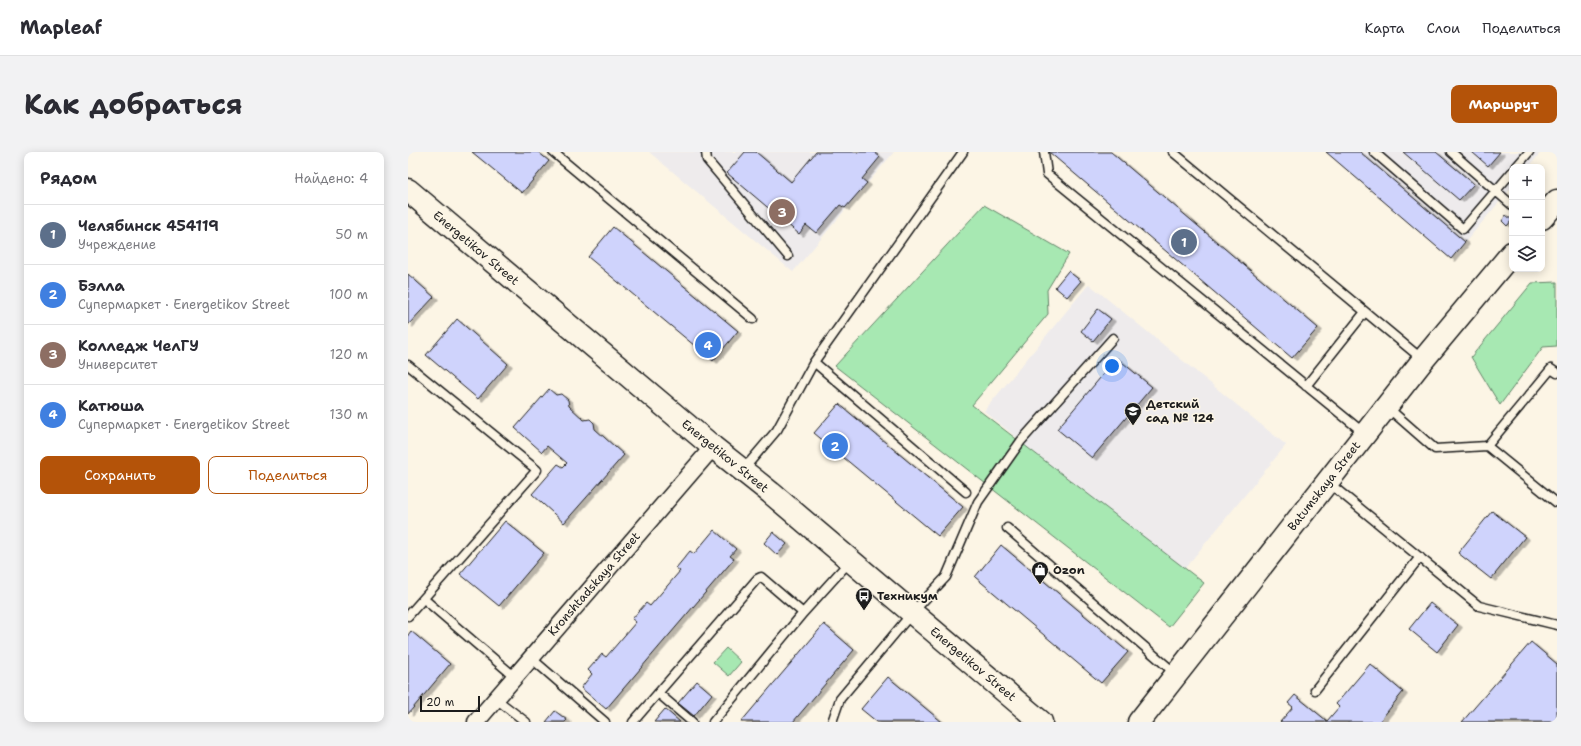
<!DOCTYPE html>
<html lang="ru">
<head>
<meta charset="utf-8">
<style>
	:root { --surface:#fff; --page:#f2f2f3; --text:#2b2b33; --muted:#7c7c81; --line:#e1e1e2; --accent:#b45309 }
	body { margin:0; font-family:"Shantell Sans",sans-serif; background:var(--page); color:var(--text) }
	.controls { position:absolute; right:12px; top:12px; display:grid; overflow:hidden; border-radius:8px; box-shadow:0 2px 10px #0003 }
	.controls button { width:36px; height:36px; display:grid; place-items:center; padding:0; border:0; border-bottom:1px solid var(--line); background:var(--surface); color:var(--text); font:20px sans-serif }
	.scale { position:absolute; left:12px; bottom:10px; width:60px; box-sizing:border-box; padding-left:4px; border:2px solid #1c1c1c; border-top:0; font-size:11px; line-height:14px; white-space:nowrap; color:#1c1c1c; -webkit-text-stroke:3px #fcf5e5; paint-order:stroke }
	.you { position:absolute; left:704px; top:214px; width:14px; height:14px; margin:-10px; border:3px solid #fff; border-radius:50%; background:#1a73e8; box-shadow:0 0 0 6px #1a73e833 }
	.badge { display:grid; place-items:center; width:26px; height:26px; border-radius:50%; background:var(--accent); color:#fff; font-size:13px; font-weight:700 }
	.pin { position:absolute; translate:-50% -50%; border:2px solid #fff; box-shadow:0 1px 4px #0006 }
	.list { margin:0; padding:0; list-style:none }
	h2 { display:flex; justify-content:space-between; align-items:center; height:52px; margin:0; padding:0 16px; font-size:17px }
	h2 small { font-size:13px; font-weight:400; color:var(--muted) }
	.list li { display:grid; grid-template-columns:26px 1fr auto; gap:12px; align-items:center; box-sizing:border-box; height:60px; padding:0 16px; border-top:1px solid var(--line) }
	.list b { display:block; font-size:15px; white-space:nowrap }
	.list p { margin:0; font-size:13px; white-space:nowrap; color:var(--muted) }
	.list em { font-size:13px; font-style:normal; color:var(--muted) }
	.actions { display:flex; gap:8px; padding:12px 16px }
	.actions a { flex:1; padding:9px 0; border:1px solid var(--accent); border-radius:8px; text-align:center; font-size:14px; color:var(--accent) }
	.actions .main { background:var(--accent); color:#fff }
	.icon { flex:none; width:22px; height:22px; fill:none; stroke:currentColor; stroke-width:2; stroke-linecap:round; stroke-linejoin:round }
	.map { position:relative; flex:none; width:1149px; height:570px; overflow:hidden; border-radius:8px }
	header { display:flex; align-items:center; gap:24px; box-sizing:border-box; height:56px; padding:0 20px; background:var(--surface); border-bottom:1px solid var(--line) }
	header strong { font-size:19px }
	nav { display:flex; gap:22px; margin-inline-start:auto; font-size:14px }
	.intro { display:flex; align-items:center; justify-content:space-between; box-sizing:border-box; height:96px; padding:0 24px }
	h1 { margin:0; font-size:28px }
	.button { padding:10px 18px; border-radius:8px; background:var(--accent); color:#fff; font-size:14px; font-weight:700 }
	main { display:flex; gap:24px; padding:0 24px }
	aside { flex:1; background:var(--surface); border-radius:8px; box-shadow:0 2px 10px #0003 }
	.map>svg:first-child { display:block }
</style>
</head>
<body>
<header>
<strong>Mapleaf</strong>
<nav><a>Карта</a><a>Слои</a><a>Поделиться</a></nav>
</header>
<div class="intro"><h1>Как добраться</h1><a class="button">Маршрут</a></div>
<main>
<aside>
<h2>Рядом<small>Найдено: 4</small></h2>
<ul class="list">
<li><span class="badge" style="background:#5c6f8a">1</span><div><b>Челябинск 454119</b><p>Учреждение</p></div><em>50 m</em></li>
<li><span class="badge" style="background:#3f7fe0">2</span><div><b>Бэлла</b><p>Супермаркет · Energetikov Street</p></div><em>100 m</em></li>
<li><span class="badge" style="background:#8d6e63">3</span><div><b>Колледж ЧелГУ</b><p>Университет</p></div><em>120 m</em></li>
<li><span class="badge" style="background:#3f7fe0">4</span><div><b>Катюша</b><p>Супермаркет · Energetikov Street</p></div><em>130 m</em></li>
</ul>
<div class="actions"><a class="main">Сохранить</a><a>Поделиться</a></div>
</aside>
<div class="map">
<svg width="1149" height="570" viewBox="0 0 1149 570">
	<defs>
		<filter id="shadow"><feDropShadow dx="4.5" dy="2.5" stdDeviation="0" flood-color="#0004"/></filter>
	</defs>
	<rect width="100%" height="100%" fill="#fcf5e5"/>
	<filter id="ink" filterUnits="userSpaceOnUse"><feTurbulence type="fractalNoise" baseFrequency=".025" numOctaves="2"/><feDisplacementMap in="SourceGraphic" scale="8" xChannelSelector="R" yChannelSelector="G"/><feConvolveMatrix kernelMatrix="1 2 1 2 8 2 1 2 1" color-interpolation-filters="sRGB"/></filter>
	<g filter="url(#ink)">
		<path fill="#eeebec" d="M241,0H486L385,120Z
			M918,0H1133L1121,15H1104V35L1043,107Z
			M681,132L878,293L773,421L576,259Z"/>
		<path fill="#a7e8b2" stroke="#628267" d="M576,53L661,102L639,138L640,162L564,253L796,431L761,475L427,214Z
			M1149,130V194L1135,195L1092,253L1063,205L1124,131Z
			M318,496L333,510L321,524L305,510Z"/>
		<path fill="#cfd3fc" stroke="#1c1c1c" filter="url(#shadow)" d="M64,0H130L141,9L114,41Z
			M337,0H348L383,30L408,0H466L472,5L454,27L459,31L437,56L432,53L408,81L398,73L391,82L319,21Z
			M641,0H703L910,176L884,206Z
			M918,0H952L1057,90L1043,107Z
			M995,0H1028L1066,32L1051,48Z
			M1064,0H1092L1080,14Z
			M1098,63L1104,68L1099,74L1094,69Z
			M205,75L330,179L305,209L180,105Z
			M660,119L673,129L659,145L647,135Z
			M0,122L26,145L0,173Z
			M690,157L703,167L685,189L673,179Z
			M49,167L100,212L70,247L18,203Z
			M709,206L744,235L684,306L649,277Z
			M141,237L148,243L153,242L160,248L161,254L176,268L182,267L186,271L187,277L216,303L156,371L124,342L150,312L155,315L159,311L139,294L134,300L107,276Z
			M431,252L555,355L530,384L406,281Z
			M1084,359L1117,385L1083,427L1050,401Z
			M97,369L136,401L91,454L52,422Z
			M306,378L328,397L322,404L326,407L198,557L173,536L184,522L180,518L194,502L198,505L228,470L224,467L238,451L242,454L272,419L268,416L282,399L286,402Z
			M365,380L379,392L369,403L356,391Z
			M593,393L720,500L693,531L567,425Z
			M1022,451L1050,473L1029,500L1001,477Z
			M416,472L446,498L385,570H333Z
			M3,479L42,512L0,562V483Z
			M1123,490L1149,512V570H1054Z
			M962,512L995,540L971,570H872L885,555L880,551L887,543L919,569L931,555L928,552Z
			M480,525L534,570H469L453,557Z
			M289,529L304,542L286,564L270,551Z
			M257,557L272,570H246Z
			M147,559L159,568L157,570H138Z"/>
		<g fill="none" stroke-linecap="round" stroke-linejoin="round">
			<defs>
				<path id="lane" d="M145,0L345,167
					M298,0L299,8L380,104
					M636,0L639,22L956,281
					M765,0L1014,207
					M966,0L1055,77L1104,20
					M1043,0L1104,53
					M1108,15L1121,0
					M406,210L558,340
					M0,213L129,318L0,464
					M898,234L957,160
					M979,255L1027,297L1079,294L1149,351
					M1079,294L1143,217L1149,221
					M335,318L369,278L406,210L555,0
					M921,331L1071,454L1149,473
					M599,376L768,522
					M16,447L107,525
					M123,506L197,570
					M907,538L1012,405
					M250,541L284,570
					M88,547L118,570
					M225,570L349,427L353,425L395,461L442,409
					M305,570L395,461
					M424,570L432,547L504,461L538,425L570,350L613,289L705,186"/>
				<path id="street" d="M68,570L305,295"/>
				<path id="secondary" d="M0,38L305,295L363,341L633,570
					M1134,66L1149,49
					M731,570L1015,208L1104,101"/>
			</defs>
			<use href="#lane" stroke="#1c1c1c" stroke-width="11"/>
			<use href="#street" stroke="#1c1c1c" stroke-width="19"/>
			<use href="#secondary" stroke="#1c1c1c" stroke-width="25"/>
			<use href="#lane" stroke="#fcf5e5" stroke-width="8"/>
			<use href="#street" stroke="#fcf5e5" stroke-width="16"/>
			<use href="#secondary" stroke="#fcf5e5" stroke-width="22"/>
		</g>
	</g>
	<defs>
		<symbol id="school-pin" viewBox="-11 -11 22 30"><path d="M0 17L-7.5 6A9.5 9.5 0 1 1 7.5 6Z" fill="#1c1c1c" stroke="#fcf5e5"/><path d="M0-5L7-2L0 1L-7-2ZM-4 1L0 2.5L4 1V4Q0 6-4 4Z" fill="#fff"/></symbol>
		<symbol id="shop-pin" viewBox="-11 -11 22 30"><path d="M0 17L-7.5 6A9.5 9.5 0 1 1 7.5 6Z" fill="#1c1c1c" stroke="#fcf5e5"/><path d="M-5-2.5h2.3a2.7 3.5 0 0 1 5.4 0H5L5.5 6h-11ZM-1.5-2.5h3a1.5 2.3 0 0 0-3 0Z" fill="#fff"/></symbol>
		<symbol id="bus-pin" viewBox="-11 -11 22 30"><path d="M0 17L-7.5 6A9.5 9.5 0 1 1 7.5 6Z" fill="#1c1c1c" stroke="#fcf5e5"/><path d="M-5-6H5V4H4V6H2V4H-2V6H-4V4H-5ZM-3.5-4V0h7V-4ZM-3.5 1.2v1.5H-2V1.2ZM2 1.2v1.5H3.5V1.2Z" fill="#fff"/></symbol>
	</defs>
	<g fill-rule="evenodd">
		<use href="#school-pin" x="715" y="249" width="20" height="27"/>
		<use href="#shop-pin" x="622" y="408" width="20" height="27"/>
		<use href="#bus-pin" x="446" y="434" width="20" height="27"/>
	</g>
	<g text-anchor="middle" stroke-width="3" stroke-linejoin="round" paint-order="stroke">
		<g font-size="12" fill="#1c1c1c" stroke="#fcf5e5">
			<text transform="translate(68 96) rotate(40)" y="4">Energetikov Street</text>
			<text transform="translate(317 304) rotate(39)" y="4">Energetikov Street</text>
			<text transform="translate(916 334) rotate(-52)" y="4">Batumskaya Street</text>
			<text transform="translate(186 432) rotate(-49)" y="4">Kronshtadskaya Street</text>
			<text transform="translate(565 512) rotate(40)" y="4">Energetikov Street</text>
		</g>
		<g font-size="12" font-weight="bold" fill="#1c1c1c" stroke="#fcf5e5" text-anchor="start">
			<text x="738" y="256">Детский<tspan x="738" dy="14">сад № 124</tspan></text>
			<text x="645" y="422">Ozon</text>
			<text x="469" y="448">Техникум</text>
		</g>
	</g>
</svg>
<div class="controls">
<button>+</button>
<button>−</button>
<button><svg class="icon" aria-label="layers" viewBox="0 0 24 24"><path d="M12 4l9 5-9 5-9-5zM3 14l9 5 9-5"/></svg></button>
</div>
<div class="scale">20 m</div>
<div class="you"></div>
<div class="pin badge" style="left:776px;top:90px;background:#5c6f8a">1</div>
<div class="pin badge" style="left:427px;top:294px;background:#3f7fe0">2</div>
<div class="pin badge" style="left:374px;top:60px;background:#8d6e63">3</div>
<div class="pin badge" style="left:300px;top:193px;background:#3f7fe0">4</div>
</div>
</main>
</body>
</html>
